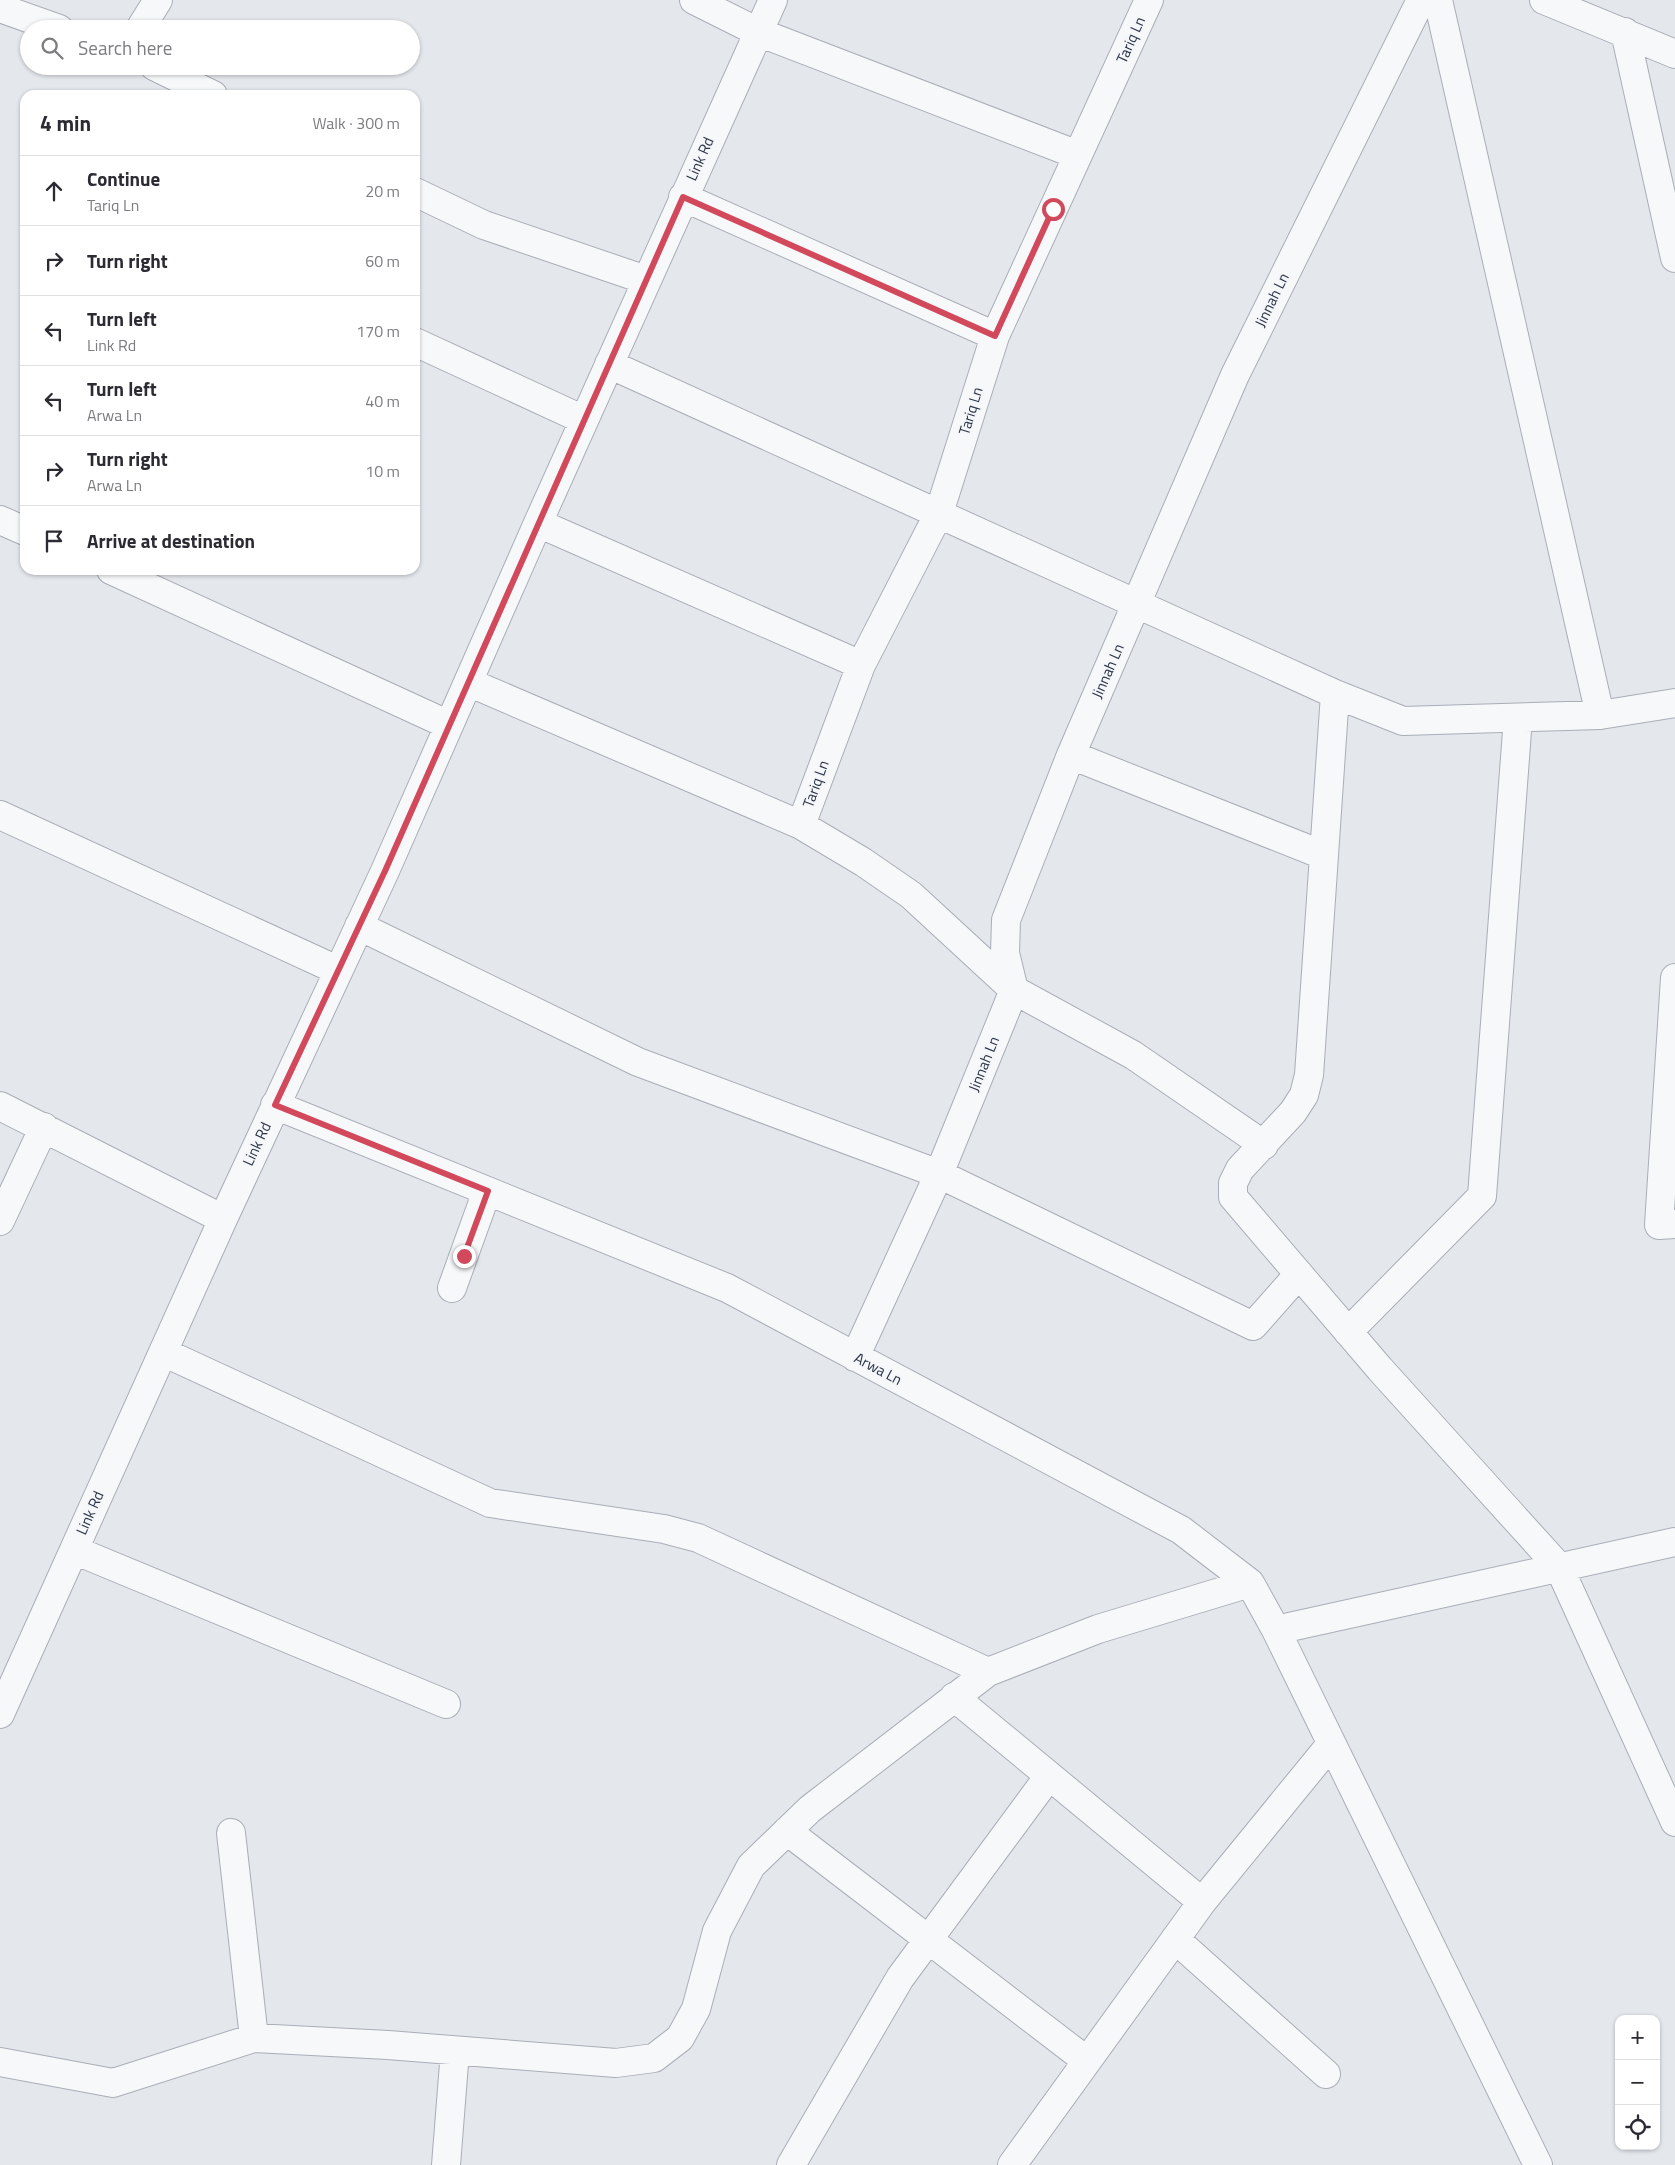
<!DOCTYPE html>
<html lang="en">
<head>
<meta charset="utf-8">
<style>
	:root { --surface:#fff; --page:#f2f2f3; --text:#2b2b33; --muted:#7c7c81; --line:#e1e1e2 }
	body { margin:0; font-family:"Titillium Web",sans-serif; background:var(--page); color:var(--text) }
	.controls { position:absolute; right:15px; bottom:15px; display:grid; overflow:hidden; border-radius:10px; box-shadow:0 1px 4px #0004 }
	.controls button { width:45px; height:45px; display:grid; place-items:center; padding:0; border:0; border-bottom:1px solid var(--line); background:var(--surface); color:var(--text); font:25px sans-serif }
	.stop { position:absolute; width:15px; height:15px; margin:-11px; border:4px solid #d1495b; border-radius:50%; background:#fff }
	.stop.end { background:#d1495b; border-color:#fff; box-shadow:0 1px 5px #0008 }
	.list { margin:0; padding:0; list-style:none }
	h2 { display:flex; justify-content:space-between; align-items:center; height:65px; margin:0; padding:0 20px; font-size:21px }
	h2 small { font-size:16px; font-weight:400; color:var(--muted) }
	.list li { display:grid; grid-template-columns:32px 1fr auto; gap:15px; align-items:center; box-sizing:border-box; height:70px; padding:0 20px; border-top:1px solid var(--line) }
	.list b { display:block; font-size:19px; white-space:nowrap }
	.list p { margin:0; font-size:16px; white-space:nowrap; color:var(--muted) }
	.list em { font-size:16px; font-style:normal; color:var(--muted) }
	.icon { flex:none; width:28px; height:28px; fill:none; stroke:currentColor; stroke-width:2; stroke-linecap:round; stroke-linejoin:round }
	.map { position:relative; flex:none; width:1675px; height:2165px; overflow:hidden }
	.search { position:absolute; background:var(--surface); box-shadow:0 1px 4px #0004; left:20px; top:20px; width:400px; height:55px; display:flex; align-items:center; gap:12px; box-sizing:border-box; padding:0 18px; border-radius:28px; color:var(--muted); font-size:19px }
	.panel { position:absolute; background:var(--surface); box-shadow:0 1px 4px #0004; left:20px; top:90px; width:400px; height:485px; border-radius:15px }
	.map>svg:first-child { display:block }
</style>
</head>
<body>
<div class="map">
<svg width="1675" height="2165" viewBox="0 0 1675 2165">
	<rect width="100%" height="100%" fill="#e4e7ec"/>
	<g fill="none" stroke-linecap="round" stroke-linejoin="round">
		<defs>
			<path id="minor" d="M694,0L758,32L1078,155
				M1438,0L1600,715
				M1544,0L1675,54
				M0,8L59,29
				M140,29L158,0
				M1625,32L1675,258
				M154,66L213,95
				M415,192L484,225L646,280
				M683,197L995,336
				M415,342L584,420
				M609,364L1335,694L1403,721L1600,715L1675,703
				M0,520L25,531
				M538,523L861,665
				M111,570L449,725
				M468,682L801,825L863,862L911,895L1014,990L1133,1055L1264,1145
				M1335,694L1309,1075L1304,1095L1293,1112L1240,1169L1233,1183V1197L1380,1369L1559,1567L1675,1822
				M1071,755L1323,855
				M0,815L337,970
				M801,825L861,665L939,513L995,336L1149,0
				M359,926L638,1062L939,1174L1253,1326L1299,1274
				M1675,978L1659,1225L1675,1224
				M275,1105L727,1288L1181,1530L1250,1583L1276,1630L1538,2165
				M0,1106L223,1219
				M0,1221L44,1127
				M452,1288L487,1191
				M1348,1332L1482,1196L1518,718
				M163,1352L490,1503L664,1529L698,1538L988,1672
				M855,1357L939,1174L1014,990L1005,953L1006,920L1071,755L1235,375L1421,0
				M74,1550L446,1704
				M1276,1630L1675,1542
				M954,1697L1202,1902
				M0,1714L223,1219L385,871L538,523L773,0
				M787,1831L1087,2061
				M231,1833L254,2038
				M1175,1939L1326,2074
				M0,2062L113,2083L254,2038L388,2045L616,2063L654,2058L680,2038L696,2009L717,1931L751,1866L810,1809L988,1672L1098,1629L1250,1583
				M446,2165L455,2051
				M791,2165L900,1978L1049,1776
				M1012,2165L1202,1902L1331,1744"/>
		</defs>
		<use href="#minor" stroke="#a9aeb7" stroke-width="30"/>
		<use href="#minor" stroke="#f7f8fa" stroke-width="28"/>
	</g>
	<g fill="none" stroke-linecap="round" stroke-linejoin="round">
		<path stroke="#d1495b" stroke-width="6" d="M464,1256L488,1191L275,1105L385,871L683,197L995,336L1053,209"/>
	</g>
	<g text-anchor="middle" stroke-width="4" stroke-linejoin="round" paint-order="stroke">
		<g font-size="15" fill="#2b3445" stroke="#f4f6f9">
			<text transform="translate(1131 40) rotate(-66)" y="5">Tariq Ln</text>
			<text transform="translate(700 159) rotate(-66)" y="5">Link Rd</text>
			<text transform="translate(1272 300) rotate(-64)" y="5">Jinnah Ln</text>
			<text transform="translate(971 411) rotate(-73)" y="5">Tariq Ln</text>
			<text transform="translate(1108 671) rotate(-66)" y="5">Jinnah Ln</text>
			<text transform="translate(816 784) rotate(-70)" y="5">Tariq Ln</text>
			<text transform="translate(984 1064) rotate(-68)" y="5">Jinnah Ln</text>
			<text transform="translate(257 1144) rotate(-65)" y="5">Link Rd</text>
			<text transform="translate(878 1369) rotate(28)" y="5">Arwa Ln</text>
			<text transform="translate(90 1513) rotate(-66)" y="5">Link Rd</text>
		</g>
	</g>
</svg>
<div class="controls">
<button>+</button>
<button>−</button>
<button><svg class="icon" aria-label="locate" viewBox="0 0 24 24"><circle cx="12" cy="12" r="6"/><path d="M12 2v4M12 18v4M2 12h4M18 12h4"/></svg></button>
</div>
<div class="stop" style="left:1053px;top:209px"></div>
<div class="stop end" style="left:464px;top:1256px"></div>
<div class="search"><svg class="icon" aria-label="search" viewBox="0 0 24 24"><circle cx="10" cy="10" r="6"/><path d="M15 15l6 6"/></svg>Search here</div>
<section class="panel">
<h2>4 min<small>Walk · 300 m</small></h2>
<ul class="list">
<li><svg class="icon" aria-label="ahead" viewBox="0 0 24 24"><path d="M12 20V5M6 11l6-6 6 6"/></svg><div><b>Continue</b><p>Tariq Ln</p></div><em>20 m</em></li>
<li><svg class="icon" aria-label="right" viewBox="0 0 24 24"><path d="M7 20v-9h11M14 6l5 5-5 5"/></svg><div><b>Turn right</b></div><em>60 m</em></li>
<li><svg class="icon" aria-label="left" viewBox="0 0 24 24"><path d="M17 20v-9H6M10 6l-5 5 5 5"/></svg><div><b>Turn left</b><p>Link Rd</p></div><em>170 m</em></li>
<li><svg class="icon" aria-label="left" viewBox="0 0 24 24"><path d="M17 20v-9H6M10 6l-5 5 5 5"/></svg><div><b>Turn left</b><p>Arwa Ln</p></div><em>40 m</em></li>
<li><svg class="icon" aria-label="right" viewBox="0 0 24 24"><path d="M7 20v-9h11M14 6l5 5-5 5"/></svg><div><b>Turn right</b><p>Arwa Ln</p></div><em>10 m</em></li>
<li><svg class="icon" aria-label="arrive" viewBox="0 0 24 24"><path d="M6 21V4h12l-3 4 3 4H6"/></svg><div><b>Arrive at destination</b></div></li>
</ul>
</section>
</div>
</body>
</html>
